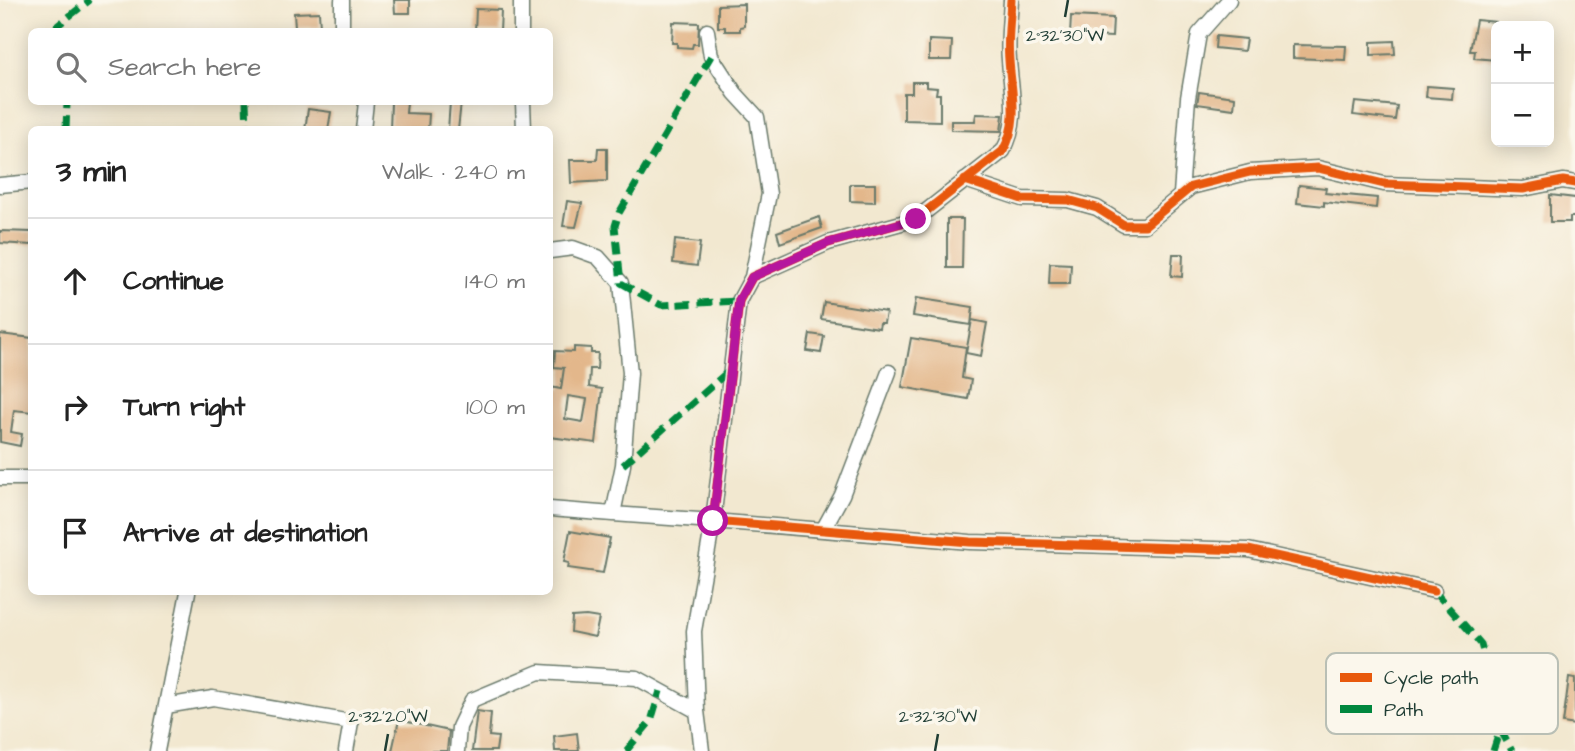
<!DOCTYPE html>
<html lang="en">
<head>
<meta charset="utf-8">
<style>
	:root { --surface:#fff; --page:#f2f2f2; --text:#222; --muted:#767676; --line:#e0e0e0 }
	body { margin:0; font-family:"Architects Daughter",sans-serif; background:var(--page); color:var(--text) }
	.controls { position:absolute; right:21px; top:21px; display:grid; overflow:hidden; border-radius:10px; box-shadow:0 4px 18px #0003 }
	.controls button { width:63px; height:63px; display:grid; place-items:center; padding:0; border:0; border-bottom:2px solid var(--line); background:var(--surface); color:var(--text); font:35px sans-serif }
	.stop { position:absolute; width:21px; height:21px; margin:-16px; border:5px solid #b5179e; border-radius:50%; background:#fff }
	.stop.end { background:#b5179e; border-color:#fff; box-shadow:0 2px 7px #0008 }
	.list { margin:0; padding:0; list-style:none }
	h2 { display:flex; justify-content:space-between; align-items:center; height:91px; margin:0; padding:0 28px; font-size:30px }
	h2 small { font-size:23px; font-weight:400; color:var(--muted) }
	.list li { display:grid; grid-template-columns:46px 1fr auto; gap:21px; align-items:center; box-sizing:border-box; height:126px; padding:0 28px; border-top:2px solid var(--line) }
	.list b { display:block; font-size:26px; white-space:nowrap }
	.list em { font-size:23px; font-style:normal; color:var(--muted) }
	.icon { flex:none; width:38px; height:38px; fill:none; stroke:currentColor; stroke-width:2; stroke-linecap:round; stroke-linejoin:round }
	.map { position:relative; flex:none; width:1575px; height:751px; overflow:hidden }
	.search { position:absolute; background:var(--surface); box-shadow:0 4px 18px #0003; left:28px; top:28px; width:525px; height:77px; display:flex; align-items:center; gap:18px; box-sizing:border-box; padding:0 24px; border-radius:10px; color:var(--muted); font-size:26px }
	.panel { position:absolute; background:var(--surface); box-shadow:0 4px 18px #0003; left:28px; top:126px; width:525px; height:469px; border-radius:10px }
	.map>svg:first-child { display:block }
</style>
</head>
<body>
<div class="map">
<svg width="1575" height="751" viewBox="0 0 1575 751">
	<rect width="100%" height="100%" fill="#fbf7ec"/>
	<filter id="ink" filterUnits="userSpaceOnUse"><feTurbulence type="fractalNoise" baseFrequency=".0143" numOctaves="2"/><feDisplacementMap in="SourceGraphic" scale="14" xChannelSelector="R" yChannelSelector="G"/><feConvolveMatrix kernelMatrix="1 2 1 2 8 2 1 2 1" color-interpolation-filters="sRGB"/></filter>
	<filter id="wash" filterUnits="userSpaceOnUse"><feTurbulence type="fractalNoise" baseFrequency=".00686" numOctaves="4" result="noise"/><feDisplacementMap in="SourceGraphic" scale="28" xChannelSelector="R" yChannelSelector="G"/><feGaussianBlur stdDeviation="1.57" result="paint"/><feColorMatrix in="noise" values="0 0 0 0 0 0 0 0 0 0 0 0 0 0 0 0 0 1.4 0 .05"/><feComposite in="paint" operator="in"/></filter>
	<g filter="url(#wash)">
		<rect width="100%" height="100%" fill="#f2e8d0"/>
		<g id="blocks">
			<path fill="#e3b78b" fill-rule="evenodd" d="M394,0H410V13H395Z
				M744,4V26L740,27V31H725V27H718V5Z
				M476,9L501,10L500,32H475Z
				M319,12L320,27L295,28L294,13Z
				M1071,16L1113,18L1112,37L1070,35Z
				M1476,20L1496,22V60L1474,58L1475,51H1470Z
				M673,22L699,23L698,44H693L692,48L677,47V43H672Z
				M1216,36L1246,39L1244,51L1215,48Z
				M929,40L952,41L951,60H929Z
				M1394,41L1395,54L1371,55V42Z
				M1293,45L1346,46L1345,60L1293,58Z
				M912,82H926V87L937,88L936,94H940V121L904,120V93H912Z
				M1427,86L1453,88L1452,99L1426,97Z
				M1199,92L1235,97L1234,109L1197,104Z
				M391,102H407L406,113L429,114L428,130H390Z
				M450,102H461L458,130H448Z
				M1355,102L1397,106L1395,120L1353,115Z
				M308,109L331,112L328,130H305Z
				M976,114L1003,115L1001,131L951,130V121H975Z
				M598,148H607V181L571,183L570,160H597Z
				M850,184H875V202L850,201Z
				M1299,185L1326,188L1325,193L1377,198L1376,208L1324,202V206L1297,203Z
				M1550,195L1575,198V217H1570V222H1550Z
				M567,201L582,203L576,227L563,226Z
				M819,217L822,228L780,243L777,232Z
				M947,219H963L962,268H947Z
				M0,231L32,232V245L0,243Z
				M675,240L700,243L697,266L673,263Z
				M1173,254H1183L1182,277L1171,276Z
				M1050,263L1071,264L1070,284H1049Z
				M916,298L973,307L971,325L913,316Z
				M824,302L886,312L884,323H880L879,328L821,319Z
				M972,320L987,323L981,356L966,353Z
				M0,334L32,338V412L14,410L11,432L22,434L20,446L0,442Z
				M810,334L824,336L821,353L807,351Z
				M911,338L966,347L962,378L971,380L968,399L902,387Z
				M574,347L591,348V353H598L597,369H590L589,387L602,389L596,443L550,437V387L561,389L564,368L554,367L555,351L574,352ZM568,396L587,399L583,422L565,419Z
				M570,531L610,538L603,573L568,568L569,563L564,562Z
				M586,616L599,618L595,637L571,632L572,617Z
				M1569,678L1575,679V725L1563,723Z
				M477,711L491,713L489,736L498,737L496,751H472Z
				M399,720L449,731L447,751H392Z
				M577,733L579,751H555L554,736Z"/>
		</g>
	</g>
	<g filter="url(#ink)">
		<use href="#blocks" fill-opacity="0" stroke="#69796b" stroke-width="2"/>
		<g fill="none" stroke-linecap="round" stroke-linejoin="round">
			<defs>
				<path id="minor" d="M342,0V32
					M1011,0C1010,20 1007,41 1009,60C1011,93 1020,121 1003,151L916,219L828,243L752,277L739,301L713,521L970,542L1248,550L1434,591
					M707,31L711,56L735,93L757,117L769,194L752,277
					M521,32V0
					M523,102L524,130
					M363,130L366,102
					M965,180L1022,199L1068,200L1097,208L1124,225H1145L1191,187L1250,172L1318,168L1384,184L1523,189L1563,181L1575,183
					M0,185L32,182
					M1181,194L1188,98L1199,34L1229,0
					M550,251L573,248L598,257L621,283L630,373L623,465L613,514L713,521L694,631L697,711L702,751
					M0,478H32
					M550,509L613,514
					M824,528L842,495L889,372
					M166,706L213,698L351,722L346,751
					M157,751L188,592
					M457,751L459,727L472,700L539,672L637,678L697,711"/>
			</defs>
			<use href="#minor" stroke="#69796b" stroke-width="17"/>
			<use href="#minor" stroke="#fff" stroke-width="14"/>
			<path stroke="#00873e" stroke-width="7" stroke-dasharray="14 7" stroke-linecap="butt" d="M58,32L57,26L90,0
				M711,56L619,213L615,226L621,283L661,305L739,301
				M246,102L247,130
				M66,130L67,102
				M623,465L733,367
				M1434,591L1481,644L1502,724L1493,751
				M1500,729L1512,751
				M626,751L651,721L660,691"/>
			<defs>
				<path id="cycleway" d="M1011,0C1010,20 1007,41 1009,60C1011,93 1020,121 1003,151L916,219L828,243L752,277L739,301L713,521L970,542L1248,550L1434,591
					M965,180L1022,199L1068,200L1097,208L1124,225H1145L1191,187L1250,172L1318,168L1384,184L1523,189L1563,181L1575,183"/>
			</defs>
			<use href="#cycleway" stroke="#fbf7ec" stroke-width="13"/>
			<use href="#cycleway" stroke="#e8590c" stroke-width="9"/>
		</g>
	</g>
	<g fill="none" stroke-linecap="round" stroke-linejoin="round" filter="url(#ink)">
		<path stroke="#b5179e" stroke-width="9" d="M713,521L739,300L752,277L828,243L916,219"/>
	</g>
	<path fill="none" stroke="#1f3d34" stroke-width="2.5" d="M1065,17L1068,0M385,751L388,734M935,751L938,734"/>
	<rect x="1326" y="653" width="232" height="81" rx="10" fill="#fbf7ec" stroke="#b9bfb5" stroke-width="2"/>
	<rect x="1340" y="673" width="32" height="9" fill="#e8590c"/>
	<rect x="1340" y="705" width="32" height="8" fill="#00873e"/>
	<g font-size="19" fill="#1f3d34">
		<text x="1384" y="684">Cycle path</text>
		<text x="1384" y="716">Path</text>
	</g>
	<g font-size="18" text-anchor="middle" fill="#1f3d34" stroke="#fbf7ec" stroke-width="7" stroke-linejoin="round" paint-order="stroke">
		<text x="1065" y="41">2°32'30"W</text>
		<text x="388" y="722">2°32'20"W</text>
		<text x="938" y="722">2°32'30"W</text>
	</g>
</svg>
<div class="controls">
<button>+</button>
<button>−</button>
</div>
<div class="stop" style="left:713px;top:521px"></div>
<div class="stop end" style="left:916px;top:219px"></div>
<div class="search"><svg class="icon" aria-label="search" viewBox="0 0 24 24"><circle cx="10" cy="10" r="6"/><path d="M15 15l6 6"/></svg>Search here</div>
<section class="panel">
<h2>3 min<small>Walk · 240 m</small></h2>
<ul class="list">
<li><svg class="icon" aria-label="ahead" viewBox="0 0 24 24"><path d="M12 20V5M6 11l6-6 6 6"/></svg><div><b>Continue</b></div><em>140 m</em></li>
<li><svg class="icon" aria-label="right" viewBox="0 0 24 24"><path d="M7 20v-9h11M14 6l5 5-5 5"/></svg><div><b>Turn right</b></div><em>100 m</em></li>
<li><svg class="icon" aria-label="arrive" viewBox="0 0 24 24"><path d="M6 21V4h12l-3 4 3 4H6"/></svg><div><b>Arrive at destination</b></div></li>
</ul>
</section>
</div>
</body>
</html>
